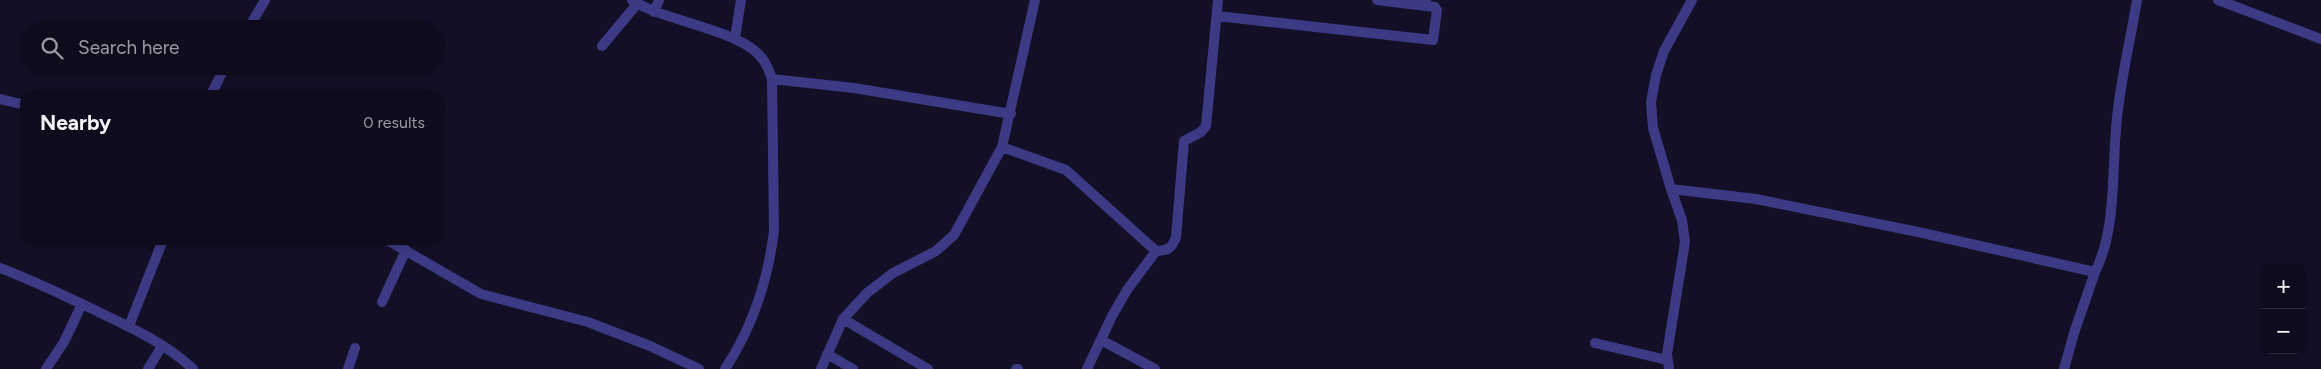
<!DOCTYPE html>
<html lang="en">
<head>
<meta charset="utf-8">
<style>
	:root { --surface:#0e0b1c; --page:#1c1929; --text:#f1f3f6; --muted:#9b9ba3; --line:#2e2b3b }
	body { margin:0; font-family:Figtree,sans-serif; background:var(--page); color:var(--text) }
	.controls { position:absolute; right:15px; bottom:15px; display:grid; overflow:hidden; border-radius:10px; box-shadow:0 2px 8px #0003 }
	.controls button { width:45px; height:45px; display:grid; place-items:center; padding:0; border:0; border-bottom:1px solid var(--line); background:var(--surface); color:var(--text); font:25px sans-serif }
	.list { margin:0; padding:0; list-style:none }
	h2 { display:flex; justify-content:space-between; align-items:center; height:65px; margin:0; padding:0 20px; font-size:21px }
	h2 small { font-size:16px; font-weight:400; color:var(--muted) }
	.icon { flex:none; width:28px; height:28px; fill:none; stroke:currentColor; stroke-width:2; stroke-linecap:round; stroke-linejoin:round }
	.map { position:relative; flex:none; width:2321px; height:369px; overflow:hidden }
	.search { position:absolute; background:var(--surface); box-shadow:0 2px 8px #0003; left:20px; top:20px; width:425px; height:55px; display:flex; align-items:center; gap:12px; box-sizing:border-box; padding:0 18px; border-radius:28px; color:var(--muted); font-size:19px }
	.panel { position:absolute; background:var(--surface); box-shadow:0 2px 8px #0003; left:20px; top:90px; width:425px; height:155px; border-radius:15px }
	.map>svg:first-child { display:block }
</style>
</head>
<body>
<div class="map">
<svg width="2321" height="369" viewBox="0 0 2321 369">
	<rect width="100%" height="100%" fill="#130f26"/>
	<g fill="none" stroke-linecap="round" stroke-linejoin="round">
		<path stroke="#3d3a85" stroke-width="10" d="M632,0C666,23 744,29 764,61C768,67 770,73 772,79L774,231C768,279 752,328 725,369
			M1377,0L1426,6V1
			M2218,0L2321,39
			M654,12L659,0
			M1217,16L1433,40L1437,10L1435,7L1426,6
			M248,29L265,0
			M735,38L741,0
			M602,46L637,4
			M772,79L854,88L1011,114
			M211,95L225,66
			M0,99L25,105
			M1002,147L1066,170L1156,251L1127,290L1112,316L1087,369
			M1671,189L1756,199L1918,232L2095,272C2116,231 2112,174 2116,129C2119,86 2130,43 2137,0
			M387,240L481,294L588,322L650,346L699,369
			M1156,251C1168,251 1172,248 1176,237L1184,141L1201,132L1206,126L1218,0
			M0,268C29,279 56,292 84,305C121,323 162,340 193,369
			M382,302L406,250
			M843,319L928,369
			M129,326L163,240
			M1101,340L1155,369
			M1595,343L1667,360
			M827,354L853,369
			M46,369L64,342L82,304
			M148,369L162,346
			M348,369L355,348
			M821,369L843,319L867,293L893,273L936,251L954,235L1002,147L1035,0
			M1016,369H1018
			M1669,369L1667,354L1685,242L1682,220L1671,189L1653,128L1651,102L1656,75L1664,51L1692,0
			M2064,369L2074,333L2095,272"/>
	</g>
</svg>
<div class="controls">
<button>+</button>
<button>−</button>
</div>
<div class="search"><svg class="icon" aria-label="search" viewBox="0 0 24 24"><circle cx="10" cy="10" r="6"/><path d="M15 15l6 6"/></svg>Search here</div>
<section class="panel">
<h2>Nearby<small>0 results</small></h2>
<ul class="list">
</ul>
</section>
</div>
</body>
</html>
